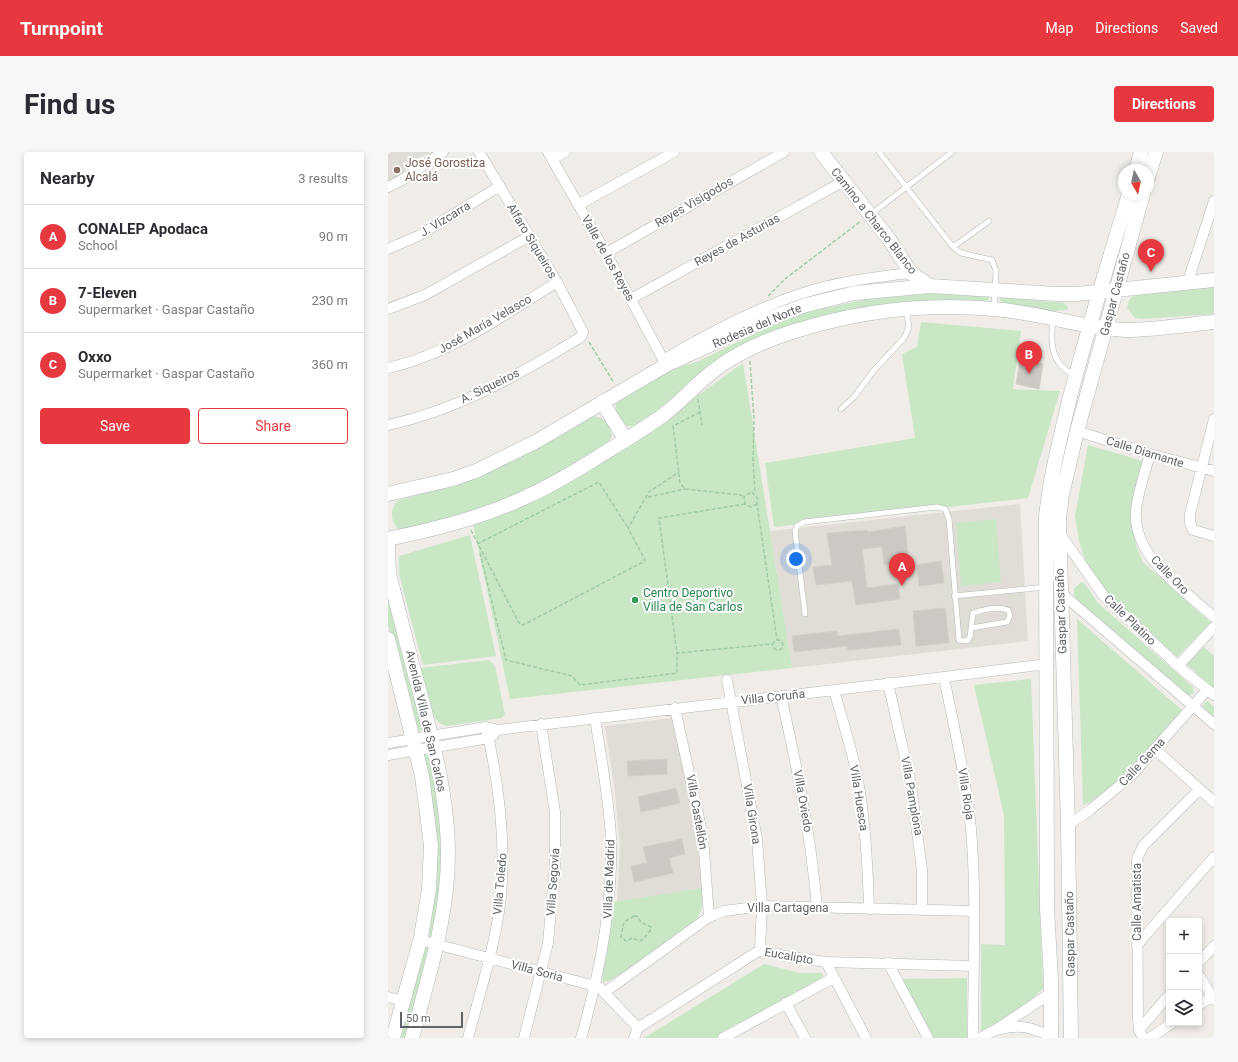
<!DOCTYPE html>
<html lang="en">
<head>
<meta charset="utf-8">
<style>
	:root { --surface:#fff; --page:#f7f7f7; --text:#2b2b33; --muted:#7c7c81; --line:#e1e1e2; --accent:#e73840 }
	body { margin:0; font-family:Roboto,sans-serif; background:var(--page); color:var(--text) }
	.controls { position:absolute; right:12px; bottom:12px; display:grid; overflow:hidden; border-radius:4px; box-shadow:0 2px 6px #0003 }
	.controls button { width:36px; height:36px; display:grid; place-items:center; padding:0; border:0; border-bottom:1px solid var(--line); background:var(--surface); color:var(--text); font:20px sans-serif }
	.compass { position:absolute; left:730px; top:12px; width:36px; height:36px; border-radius:50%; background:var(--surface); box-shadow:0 2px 6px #0003; rotate:171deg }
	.scale { position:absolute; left:12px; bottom:10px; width:63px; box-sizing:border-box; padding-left:4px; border:2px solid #5f6467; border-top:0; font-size:11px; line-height:14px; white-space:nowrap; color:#5f6467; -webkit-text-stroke:3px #fff; paint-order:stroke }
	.you { position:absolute; left:408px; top:407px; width:14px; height:14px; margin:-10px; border:3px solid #fff; border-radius:50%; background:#1a73e8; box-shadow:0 0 0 6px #1a73e833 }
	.badge { display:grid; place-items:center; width:26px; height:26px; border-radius:50%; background:var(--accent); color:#fff; font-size:13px; font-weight:700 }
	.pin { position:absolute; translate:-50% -33px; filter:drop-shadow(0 1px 2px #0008) }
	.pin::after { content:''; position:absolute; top:21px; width:14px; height:12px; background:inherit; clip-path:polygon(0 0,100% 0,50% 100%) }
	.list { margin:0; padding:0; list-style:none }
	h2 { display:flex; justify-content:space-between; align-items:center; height:52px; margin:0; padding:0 16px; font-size:17px }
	h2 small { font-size:13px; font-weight:400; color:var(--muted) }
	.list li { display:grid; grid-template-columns:26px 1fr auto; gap:12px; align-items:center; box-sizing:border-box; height:64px; padding:0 16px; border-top:1px solid var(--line) }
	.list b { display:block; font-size:15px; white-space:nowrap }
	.list p { margin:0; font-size:13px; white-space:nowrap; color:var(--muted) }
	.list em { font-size:13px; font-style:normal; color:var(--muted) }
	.actions { display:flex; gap:8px; padding:12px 16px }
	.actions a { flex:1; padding:9px 0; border:1px solid var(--accent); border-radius:4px; text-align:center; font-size:14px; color:var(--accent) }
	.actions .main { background:var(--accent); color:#fff }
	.icon { flex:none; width:22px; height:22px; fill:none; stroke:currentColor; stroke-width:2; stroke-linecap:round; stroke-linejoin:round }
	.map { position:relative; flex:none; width:826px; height:886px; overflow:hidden; border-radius:4px }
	header { display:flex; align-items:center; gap:24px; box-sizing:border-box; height:56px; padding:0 20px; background:var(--accent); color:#fff }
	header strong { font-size:19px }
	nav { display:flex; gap:22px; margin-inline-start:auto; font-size:14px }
	.intro { display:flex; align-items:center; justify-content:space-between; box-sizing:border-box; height:96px; padding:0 24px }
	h1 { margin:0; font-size:28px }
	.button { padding:10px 18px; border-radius:4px; background:var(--accent); color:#fff; font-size:14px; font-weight:700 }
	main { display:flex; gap:24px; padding:0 24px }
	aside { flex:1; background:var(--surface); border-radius:4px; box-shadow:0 2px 6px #0003 }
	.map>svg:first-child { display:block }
</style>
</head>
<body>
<header>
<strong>Turnpoint</strong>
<nav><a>Map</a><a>Directions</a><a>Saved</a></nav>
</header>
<div class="intro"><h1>Find us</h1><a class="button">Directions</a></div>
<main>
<aside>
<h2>Nearby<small>3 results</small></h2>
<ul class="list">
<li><span class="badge">A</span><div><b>CONALEP Apodaca</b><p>School</p></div><em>90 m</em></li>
<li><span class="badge">B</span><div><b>7-Eleven</b><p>Supermarket · Gaspar Castaño</p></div><em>230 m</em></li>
<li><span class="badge">C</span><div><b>Oxxo</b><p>Supermarket · Gaspar Castaño</p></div><em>360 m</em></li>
</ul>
<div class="actions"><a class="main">Save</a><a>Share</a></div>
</aside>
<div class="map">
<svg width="826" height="886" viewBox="0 0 826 886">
	<rect width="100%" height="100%" fill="#f0ede8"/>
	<path fill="#e0ddd6" d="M0,0H53L46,5L39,2L19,12L16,25L0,31Z
		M632,352L640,489L404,516L382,379Z
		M285,566L312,682L314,736L229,750L232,694L227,641L217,574Z"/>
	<path fill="#c9e7c5" d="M826,134V162L754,167L747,166L739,156L741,148L746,142Z
		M563,141L600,144L601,147L599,149H573L412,173L285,250L248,274H239L234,271L227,260L228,252L234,244L274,221L311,209L386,172L416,161L479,147L536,142Z
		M612,145L676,151L680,155L679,158L666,159L613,151Z
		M533,170L633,179L625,237L672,239L640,346L386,375L377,311L527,286L514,202L529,195Z
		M355,211L404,516L122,547L85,372L112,362L228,302Z
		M205,264C218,266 222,272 224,284L220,291L166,325L90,360L15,380C2,372 0,357 11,348L73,330Z
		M700,293L755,309L743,369L749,396L755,410L823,471L789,505L724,447L698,410L691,389L687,364Z
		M608,367L613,430L573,434L568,371Z
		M82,383L108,504L35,513L11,422V404Z
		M693,430L698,433L709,450L805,535L806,541L800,544L797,542L690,448L686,443V437Z
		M0,442L35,577L31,579L28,578L0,473Z
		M689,467L795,559C770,586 728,641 695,653Z
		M815,494L826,504V537L798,512Z
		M101,508L107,514L117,562L114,566L59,574L53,572L46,565L40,550L32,516Z
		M643,527L655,836L629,863L593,881V792L617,793L616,663L586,533Z
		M819,549L826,555V566L813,555Z
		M41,601L56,691L48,778L19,886H10L37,783L35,602Z
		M314,736C314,744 315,753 312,761C305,780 242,815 223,828L215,830C213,824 224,762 225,750Z
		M376,812L412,821H434L437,827L328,886H256Z
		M579,826V886H544L514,827Z"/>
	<path fill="#ccc8c4" stroke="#d5cfc6" d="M632,208L655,212L651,237L628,232Z
		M517,374L521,411L496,413L494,395L474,397L479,436L510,432L512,447L468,453L464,429L428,433L425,415L444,413L439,381L479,378L480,380Z
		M553,409L556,431L531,434L529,413Z
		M557,456L561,491L528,494L525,459Z
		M511,477L513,493L460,498L459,494L406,500L404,484L449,479L450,484Z
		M279,607V622L240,624L239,609Z
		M288,636L292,651L253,660L250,645Z
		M294,687L297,702L281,706L285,721L246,730L243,714L259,711L255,695Z"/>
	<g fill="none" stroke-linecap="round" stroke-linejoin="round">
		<defs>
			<path id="lane" d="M491,0L565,95L573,101L604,108L608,119L606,156
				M482,63L564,0
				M565,95L601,69
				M665,168C662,191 663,212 686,223
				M453,257L466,245L487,217L516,186L521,175L518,158
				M566,444L658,435
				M417,462L407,379L409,374L416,370L549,355L557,357L561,367L571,488L579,489L582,485L585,461C594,458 610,454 620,458L622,464L619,470L583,476"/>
			<path id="street" d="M160,0L218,101L278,213
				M164,7L177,0
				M0,35L14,28L55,0
				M190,53L286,0
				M0,97L30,84L112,34
				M218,101L396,0
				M800,129L826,49
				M243,147L456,29
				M0,157L37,143L140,85
				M275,208C319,182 364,158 412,142C448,130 486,125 523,121
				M0,216C62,202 116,163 169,130
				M826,267L802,362V371L805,378L826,384
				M0,273C70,258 132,222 193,185L195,180L169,130L91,0
				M689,279L762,302L826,319
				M762,302C757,320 750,340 748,358C744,405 796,438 826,465
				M672,382L715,443L790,514L826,543
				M672,440L826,572
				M790,514L826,475
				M556,525C566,576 578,626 583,677C589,746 585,817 585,886
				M339,528L369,687L374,754L372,798
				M500,531L523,632L534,719V758
				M446,538C456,574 468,610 473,647C478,684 480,720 481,757
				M393,544C409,615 423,683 429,756
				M287,556L315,685L321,765
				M0,591L98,575L110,578L556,525L659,512
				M768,598L826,650
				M0,603L101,586L106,582
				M680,673L702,658L742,625L819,538
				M32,788L211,835L250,876
				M749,793L826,705
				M438,810L478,886
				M811,810L826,794
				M500,811L540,886
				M811,823L826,848
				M217,840L321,765L336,759L374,754L586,759
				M0,845L16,849
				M398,851L417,886
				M811,853L826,843
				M612,877C634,872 644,876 663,884
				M751,878L781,843
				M80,886C92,840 108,792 113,744C118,686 111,631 98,575
				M136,886L160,791L167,713V660L153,572
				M193,886C212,821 225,755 223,686C221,646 213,606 207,566
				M246,886L250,876L372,798L397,804L438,810L585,814
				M335,886L445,826
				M592,886L609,877L663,841
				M755,886L751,878L750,868L749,707L755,694L811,638
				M762,886L784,871"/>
			<path id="secondary" d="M433,0L501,87L523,121L542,134
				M748,18L753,0
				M760,25L768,0
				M214,250L238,288
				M0,342L65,327L88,319L149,289L278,213L374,169L418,153L467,141L542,134L669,142H689L826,128
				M0,387C48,377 96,365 140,344C165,333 187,319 210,305C231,292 253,279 274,264C292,251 306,234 324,220C348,201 378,188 407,179C471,159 539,151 605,157C650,160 693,176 737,178C766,178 797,173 826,170
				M0,394L1,422C12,464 22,506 34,548C47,599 60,649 60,702C60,765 40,826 24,886
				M0,487L34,624L43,693L41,737L33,785L5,886
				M663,886V828L659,756L658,365C662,325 672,288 681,249C699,179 720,111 741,42
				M683,886L680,673L671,367L674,343L689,279L755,42"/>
		</defs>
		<use href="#lane" stroke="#b5b8bb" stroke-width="6"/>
		<use href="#street" stroke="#b5b8bb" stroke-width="11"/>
		<use href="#secondary" stroke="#b4b8bb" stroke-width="15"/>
		<path stroke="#9fcba6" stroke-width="1.5" stroke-dasharray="4 2" stroke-linecap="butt" d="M380,144L397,127L473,69
			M201,190L226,231
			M362,209L366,267L365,308L367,341
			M310,247L314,273
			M312,260L285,274L292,331L297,337L353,343L356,345
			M260,345L297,337
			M357,352L271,366L289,501L385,492
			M369,352L363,355L357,352L356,345L358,343L364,340L370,347L369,352L389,488
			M83,378L131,471L135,473L255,410L257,408L240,376L261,340L291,320
			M89,392L211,330L240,376
			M92,401L118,508L184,524L192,533L289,521V501
			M385 493a5 5 0 1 1 10 0a5 5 0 1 1-10 0Z
			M246,764H249L254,771L263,775L262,779C254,788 255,791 244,786L238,789L233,785L236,770Z"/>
		<use href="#lane" stroke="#fff" stroke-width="5"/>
		<use href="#street" stroke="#fff" stroke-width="10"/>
		<use href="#secondary" stroke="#fff" stroke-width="14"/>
	</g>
	<circle fill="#8d6e63" stroke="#fff" stroke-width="1.5" cx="9" cy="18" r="4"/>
	<circle fill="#2e9e5b" stroke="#fff" stroke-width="1.5" cx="247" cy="448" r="4"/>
	<g text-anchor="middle" stroke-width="4" stroke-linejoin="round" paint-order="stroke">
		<g font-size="12" fill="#785e54" stroke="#fff" text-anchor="start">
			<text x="17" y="15">José Gorostiza<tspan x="17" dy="14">Alcalá</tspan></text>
		</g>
		<g font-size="12" fill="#5f6467" stroke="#fff">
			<text transform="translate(306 50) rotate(-30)" y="4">Reyes Visigodos</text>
			<text transform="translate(57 67) rotate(-31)" y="4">J. Vizcarra</text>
			<text transform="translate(486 69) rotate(52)" y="4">Camino a Charco Blanco</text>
			<text transform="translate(349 88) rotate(-29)" y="4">Reyes de Asturias</text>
			<text transform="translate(144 89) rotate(59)" y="4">Alfaro Siqueiros</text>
			<text transform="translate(220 106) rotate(61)" y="4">Valle de los Reyes</text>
			<text transform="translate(727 142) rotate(-75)" y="4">Gaspar Castaño</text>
			<text transform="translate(97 172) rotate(-30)" y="4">José María Velasco</text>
			<text transform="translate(369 174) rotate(-23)" y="4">Rodesia del Norte</text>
			<text transform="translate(102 234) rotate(-26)" y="4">A. Siqueiros</text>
			<text transform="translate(757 300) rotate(17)" y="4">Calle Diamante</text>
			<text transform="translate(782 423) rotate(46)" y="4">Calle Oro</text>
			<text transform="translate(673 459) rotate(-92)" y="4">Gaspar Castaño</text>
			<text transform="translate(742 468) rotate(44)" y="4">Calle Platino</text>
			<text transform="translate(385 545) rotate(-6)" y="4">Villa Coruña</text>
			<text transform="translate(38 569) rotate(77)" y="4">Avenida Villa de San Carlos</text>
			<text transform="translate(754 610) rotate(-47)" y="4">Calle Gema</text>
			<text transform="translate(578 642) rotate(81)" y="4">Villa Rioja</text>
			<text transform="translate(524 644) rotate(80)" y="4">Villa Pamplona</text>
			<text transform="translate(471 646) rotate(81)" y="4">Villa Huesca</text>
			<text transform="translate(415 649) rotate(80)" y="4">Villa Oviedo</text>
			<text transform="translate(309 660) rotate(80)" y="4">Villa Castellón</text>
			<text transform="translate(364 662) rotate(81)" y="4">Villa Girona</text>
			<text transform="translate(221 727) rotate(-88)" y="4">Villa de Madrid</text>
			<text transform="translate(165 730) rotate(-86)" y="4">Villa Segovia</text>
			<text transform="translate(112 732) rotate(-85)" y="4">Villa Toledo</text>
			<text transform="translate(749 750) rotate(-90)" y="4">Calle Amatista</text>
			<text x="400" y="760">Villa Cartagena</text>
			<text transform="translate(682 782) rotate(-91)" y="4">Gaspar Castaño</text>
			<text transform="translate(401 804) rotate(10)" y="4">Eucalipto</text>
			<text transform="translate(149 819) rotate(15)" y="4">Villa Soria</text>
		</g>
		<g font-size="12" fill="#27864d" stroke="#fff" text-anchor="start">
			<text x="255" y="445">Centro Deportivo<tspan x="255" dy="14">Villa de San Carlos</tspan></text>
		</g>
	</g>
</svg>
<div class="controls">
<button>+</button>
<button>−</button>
<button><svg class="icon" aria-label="layers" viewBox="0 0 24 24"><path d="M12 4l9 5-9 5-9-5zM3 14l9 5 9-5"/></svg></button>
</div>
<svg class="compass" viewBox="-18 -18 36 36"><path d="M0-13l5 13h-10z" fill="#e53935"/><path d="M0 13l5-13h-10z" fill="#7c7c81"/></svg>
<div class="scale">50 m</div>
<div class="you"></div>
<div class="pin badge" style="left:514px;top:434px">A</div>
<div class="pin badge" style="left:641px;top:222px">B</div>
<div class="pin badge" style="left:763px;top:120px">C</div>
</div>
</main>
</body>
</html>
